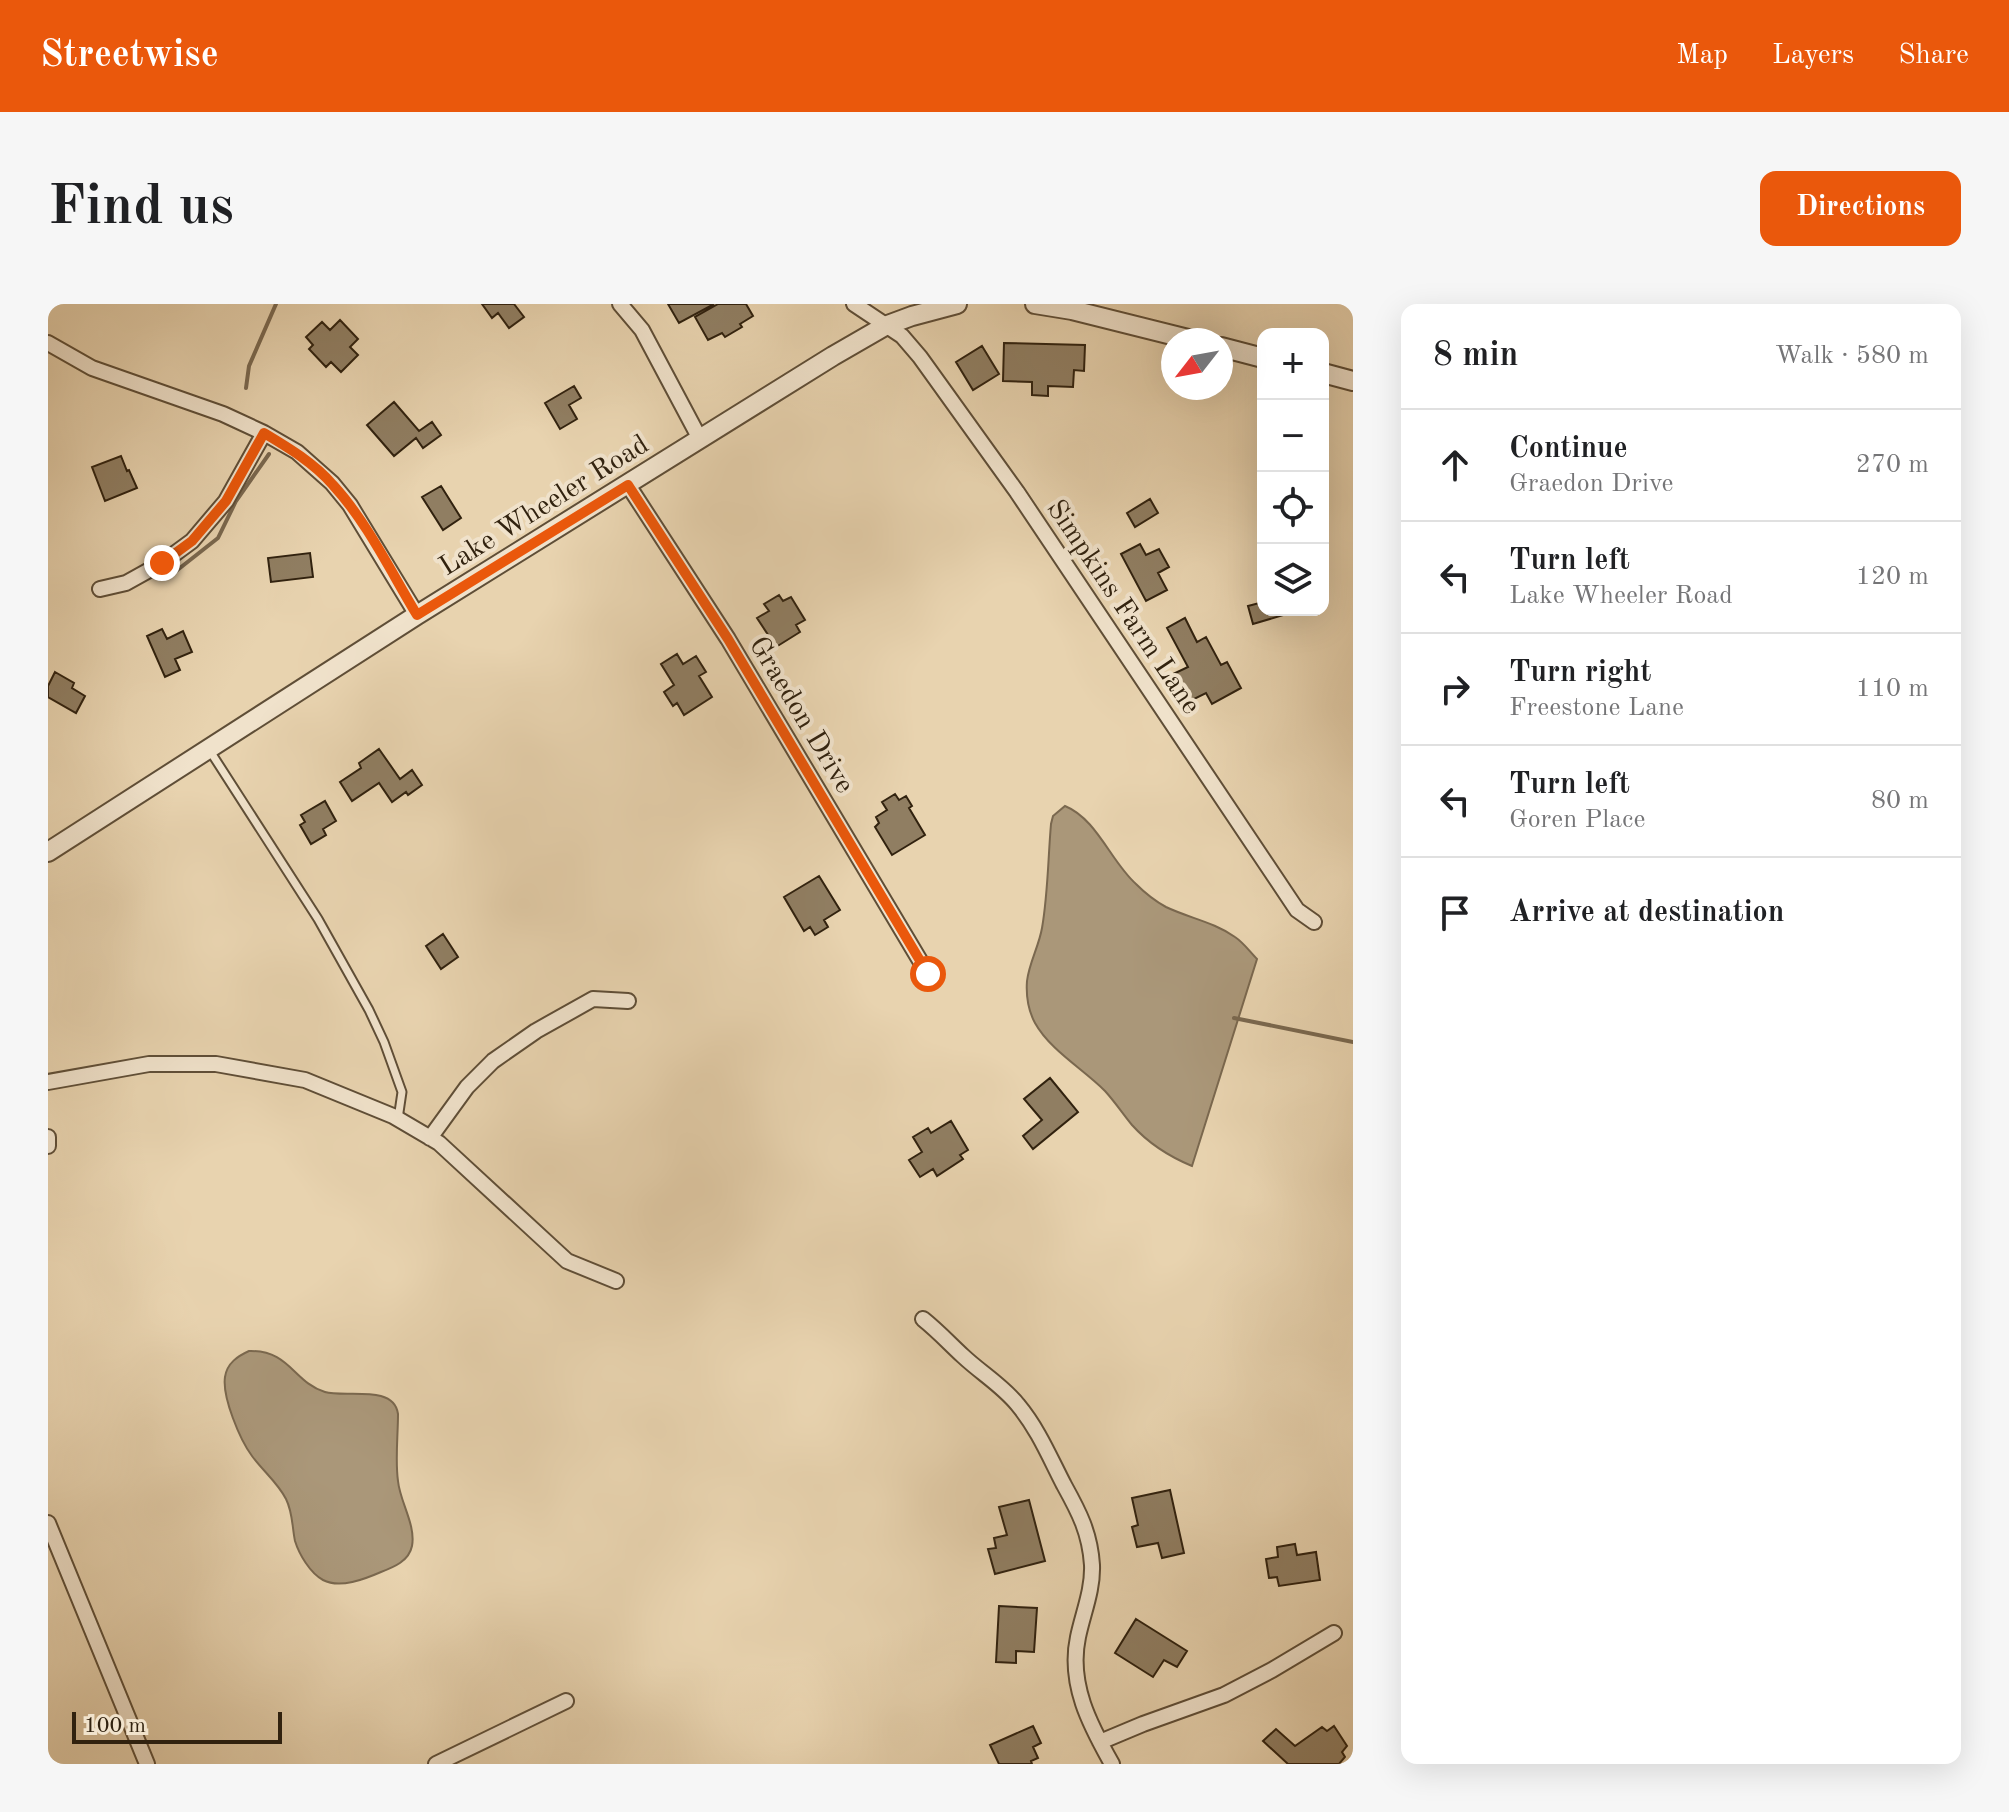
<!DOCTYPE html>
<html lang="en">
<head>
<meta charset="utf-8">
<style>
	:root { --surface:#fff; --page:#f6f6f6; --text:#202124; --muted:#757577; --line:#e0e0e0; --accent:#ea580c }
	body { margin:0; font-family:"Old Standard TT",serif; background:var(--page); color:var(--text) }
	.controls { position:absolute; right:24px; top:24px; display:grid; overflow:hidden; border-radius:16px; box-shadow:0 8px 32px #0002 }
	.controls button { width:72px; height:72px; display:grid; place-items:center; padding:0; border:0; border-bottom:2px solid var(--line); background:var(--surface); color:var(--text); font:40px sans-serif }
	.compass { position:absolute; left:1113px; top:24px; width:72px; height:72px; border-radius:50%; background:var(--surface); box-shadow:0 8px 32px #0002; rotate:239deg }
	.scale { position:absolute; left:24px; bottom:20px; width:210px; box-sizing:border-box; padding-left:8px; border:4px solid #31220f; border-top:0; font-size:22px; line-height:28px; white-space:nowrap; color:#31220f; -webkit-text-stroke:6px #f0e2cb; paint-order:stroke }
	.stop { position:absolute; width:24px; height:24px; margin:-18px; border:6px solid #ea580c; border-radius:50%; background:#fff }
	.stop.end { background:#ea580c; border-color:#fff; box-shadow:0 2px 8px #0008 }
	.list { margin:0; padding:0; list-style:none }
	h2 { display:flex; justify-content:space-between; align-items:center; height:104px; margin:0; padding:0 32px; font-size:34px }
	h2 small { font-size:26px; font-weight:400; color:var(--muted) }
	.list li { display:grid; grid-template-columns:52px 1fr auto; gap:24px; align-items:center; box-sizing:border-box; height:112px; padding:0 32px; border-top:2px solid var(--line) }
	.list b { display:block; font-size:30px; white-space:nowrap }
	.list p { margin:0; font-size:26px; white-space:nowrap; color:var(--muted) }
	.list em { font-size:26px; font-style:normal; color:var(--muted) }
	.icon { flex:none; width:44px; height:44px; fill:none; stroke:currentColor; stroke-width:2; stroke-linecap:round; stroke-linejoin:round }
	.map { position:relative; flex:none; width:1305px; height:1460px; overflow:hidden; border-radius:16px }
	header { display:flex; align-items:center; gap:48px; box-sizing:border-box; height:112px; padding:0 40px; background:var(--accent); color:#fff }
	header strong { font-size:38px }
	nav { display:flex; gap:44px; margin-inline-start:auto; font-size:28px }
	.intro { display:flex; align-items:center; justify-content:space-between; box-sizing:border-box; height:192px; padding:0 48px }
	h1 { margin:0; font-size:56px }
	.button { padding:20px 36px; border-radius:16px; background:var(--accent); color:#fff; font-size:28px; font-weight:700 }
	main { display:flex; gap:48px; padding:0 48px }
	aside { flex:1; background:var(--surface); border-radius:16px; box-shadow:0 8px 32px #0002 }
	.map>svg:first-child { display:block }
</style>
</head>
<body>
<header>
<strong>Streetwise</strong>
<nav><a>Map</a><a>Layers</a><a>Share</a></nav>
</header>
<div class="intro"><h1>Find us</h1><a class="button">Directions</a></div>
<main>
<div class="map">
<svg width="1305" height="1460" viewBox="0 0 1305 1460">
	<rect width="100%" height="100%" fill="#e8d3af"/>
	<filter id="stains"><feTurbulence type="fractalNoise" baseFrequency=".0025" numOctaves="4"/><feColorMatrix values="0 0 0 0 .2 0 0 0 0 .09 0 0 0 0 .02 0 0 0 .5 -.17"/></filter>
	<radialGradient id="worn" r=".72"><stop offset=".6" stop-color="#630" stop-opacity="0"/><stop offset="1" stop-color="#630" stop-opacity=".3"/></radialGradient>
	<path fill="#aa9779" stroke="#7a684f" stroke-width="2" d="M1017,502C1049,515 1063,558 1088,580C1097,589 1107,597 1118,603C1141,614 1166,618 1187,633C1196,639 1202,648 1209,655L1144,862C1120,852 1101,840 1084,821C1075,810 1067,798 1057,787C1035,765 1002,746 987,719C980,706 978,691 979,677C981,659 991,642 994,624C1000,590 1000,554 1003,520L1005,512Z
		M201,1047C242,1046 245,1078 277,1088C297,1094 346,1080 350,1110C350,1132 347,1156 350,1177C352,1198 368,1221 364,1242C361,1257 346,1263 333,1268C317,1275 292,1285 275,1276C262,1269 251,1250 247,1237C244,1223 245,1209 238,1195C230,1179 215,1167 204,1152C192,1136 174,1093 177,1073C179,1059 190,1052 201,1047Z"/>
	<g fill="none" stroke-linecap="round" stroke-linejoin="round">
		<path stroke="#7a684f" stroke-width="4" d="M198,84L201,62L228,0
			M123,271L170,234L188,197L221,150
			M1186,714L1305,738"/>
	</g>
	<path fill="#907e62" stroke="#31220f" stroke-width="2" d="M434,0H466L476,13L461,24L450,9L444,14Z
		M620,0H666L631,19Z
		M670,0H698L705,12L692,20L694,23L677,33L674,29L660,36L647,13Z
		M292,16L310,35L302,43L310,51L293,68L283,58L278,63L261,45L265,41L258,33L274,18L282,26Z
		M956,39L1037,41L1036,67L1026,66L1025,83L1000,82V92L984,91V78L955,77Z
		M934,42L951,70L925,86L908,58Z
		M526,82L533,94L521,101L529,115L512,125L497,99Z
		M346,98L371,127L384,118L393,131L375,144L368,134L346,152L319,121Z
		M73,152L79,167L81,166L89,184L57,197L44,163Z
		M393,182L413,214L395,226L374,193Z
		M1102,195L1110,209L1087,223L1079,209Z
		M1092,240L1098,251L1111,245L1121,263L1110,269L1119,286L1098,297L1073,250Z
		M262,249L265,273L223,278L220,254Z
		M731,291L735,297L743,293L757,316L748,321L752,328L728,343L709,314L721,307L716,300Z
		M1215,298V306H1242V309L1205,320L1200,302Z
		M1137,314L1149,338L1158,333L1173,361L1179,358L1193,384L1164,400L1158,389L1138,399L1123,371L1140,363L1119,324Z
		M114,325L119,335L135,327L144,348L127,355L132,366L117,373L99,332Z
		M629,350L635,360L648,352L658,368L651,372L664,393L636,411L629,399L625,402L616,388L626,381L613,360Z
		M7,368L26,379L24,384L37,392L28,409L0,393V382Z
		M331,445L352,475L364,466L374,481L360,491L358,488L344,498L331,479L304,497L292,478L313,464L311,459Z
		M847,490L851,496L858,492L864,502L861,504L877,531L844,551L827,523L831,519L828,513L839,506L834,498Z
		M277,497L288,517L275,525L278,531L263,540L252,521L257,518L253,511Z
		M771,572L792,606L776,616L780,623L767,631L762,623L756,627L736,593Z
		M395,630L410,653L393,665L378,642Z
		M1002,774L1030,808L985,845L975,832L994,816L976,795Z
		M903,817L920,846L912,851L915,855L889,872L885,865L872,873L861,856L874,848L865,833L880,824L883,829Z
		M1122,1186L1136,1249L1114,1254L1110,1239L1089,1243L1084,1223L1090,1221L1084,1194Z
		M981,1196L997,1257L947,1270L940,1245L948,1244L946,1234L959,1231L951,1203Z
		M1247,1240L1249,1251L1268,1248L1272,1276L1231,1282L1229,1273L1221,1274L1218,1255L1230,1253L1229,1243Z
		M951,1302L989,1304L986,1348L968,1347V1359L948,1358Z
		M1088,1315L1139,1347L1129,1363L1116,1356L1105,1373L1067,1349Z
		M985,1422L993,1439L985,1443L990,1454L983,1457L984,1460H951L942,1441Z
		M1286,1422L1299,1442L1294,1448L1297,1453L1291,1460H1240L1215,1437L1228,1425L1247,1442L1274,1423L1279,1427Z"/>
	<g fill="none" stroke-linecap="round" stroke-linejoin="round">
		<defs>
			<path id="service" d="M162,447L270,615L321,706L336,738L354,788L350,815"/>
			<path id="minor" d="M572,0L594,26L652,135
				M806,0L854,32L872,53L969,188L1249,606L1266,618
				M0,39L44,64L175,110L216,129L249,148L284,179L302,201L369,311
				M580,181L680,335L880,670
				M52,285L78,279L114,259L144,237L178,197L216,129
				M0,778L101,760H168L257,776L345,812L391,839L519,957L568,977
				M0,833V842
				M382,834L419,783L445,757L488,727L545,695L580,697
				M875,1015C890,1027 902,1040 915,1052C933,1069 955,1082 970,1101C990,1125 1002,1154 1016,1181C1031,1208 1042,1229 1044,1261C1045,1286 1035,1309 1030,1333C1020,1380 1042,1421 1064,1460
				M0,1219L99,1460
				M1052,1438L1095,1420L1176,1391L1224,1366L1286,1329
				M388,1460L518,1397"/>
			<path id="tertiary" d="M987,0L1024,6L1144,36
				M1173,43L1215,54
				M1275,69L1305,77
				M0,548L369,311L785,52L837,22L864,12L909,0"/>
		</defs>
		<use href="#service" stroke="#5f4e37" stroke-width="11"/>
		<use href="#minor" stroke="#5f4e37" stroke-width="18"/>
		<use href="#tertiary" stroke="#5f4e37" stroke-width="22"/>
		<use href="#service" stroke="#f0e2cb" stroke-width="7"/>
		<use href="#minor" stroke="#f0e2cb" stroke-width="14"/>
		<use href="#tertiary" stroke="#f0e2cb" stroke-width="18"/>
	</g>
	<g fill="none" stroke-linecap="round" stroke-linejoin="round">
		<path stroke="#ea580c" stroke-width="10" d="M114,259L144,237L178,197L216,129C241,144 266,159 285,181C319,218 343,268 369,311L580,181L680,335L880,670"/>
	</g>
	<g text-anchor="middle" stroke-width="8" stroke-linejoin="round" paint-order="stroke">
		<g font-size="28" fill="#31220f" stroke="#f0e2cb">
			<text transform="translate(495 200) rotate(-32)" y="10">Lake Wheeler Road</text>
			<text transform="translate(1077 302) rotate(56)" y="10">Simpkins Farm Lane</text>
			<text transform="translate(755 410) rotate(59)" y="10">Graedon Drive</text>
		</g>
	</g>
	<rect width="100%" height="100%" filter="url(#stains)"/>
	<rect width="100%" height="100%" fill="url(#worn)"/>
</svg>
<div class="controls">
<button>+</button>
<button>−</button>
<button><svg class="icon" aria-label="locate" viewBox="0 0 24 24"><circle cx="12" cy="12" r="6"/><path d="M12 2v4M12 18v4M2 12h4M18 12h4"/></svg></button>
<button><svg class="icon" aria-label="layers" viewBox="0 0 24 24"><path d="M12 4l9 5-9 5-9-5zM3 14l9 5 9-5"/></svg></button>
</div>
<svg class="compass" viewBox="-18 -18 36 36"><path d="M0-13l5 13h-10z" fill="#e53935"/><path d="M0 13l5-13h-10z" fill="#757577"/></svg>
<div class="scale">100 m</div>
<div class="stop" style="left:880px;top:670px"></div>
<div class="stop end" style="left:114px;top:259px"></div>
</div>
<aside>
<h2>8 min<small>Walk · 580 m</small></h2>
<ul class="list">
<li><svg class="icon" aria-label="ahead" viewBox="0 0 24 24"><path d="M12 20V5M6 11l6-6 6 6"/></svg><div><b>Continue</b><p>Graedon Drive</p></div><em>270 m</em></li>
<li><svg class="icon" aria-label="left" viewBox="0 0 24 24"><path d="M17 20v-9H6M10 6l-5 5 5 5"/></svg><div><b>Turn left</b><p>Lake Wheeler Road</p></div><em>120 m</em></li>
<li><svg class="icon" aria-label="right" viewBox="0 0 24 24"><path d="M7 20v-9h11M14 6l5 5-5 5"/></svg><div><b>Turn right</b><p>Freestone Lane</p></div><em>110 m</em></li>
<li><svg class="icon" aria-label="left" viewBox="0 0 24 24"><path d="M17 20v-9H6M10 6l-5 5 5 5"/></svg><div><b>Turn left</b><p>Goren Place</p></div><em>80 m</em></li>
<li><svg class="icon" aria-label="arrive" viewBox="0 0 24 24"><path d="M6 21V4h12l-3 4 3 4H6"/></svg><div><b>Arrive at destination</b></div></li>
</ul>
</aside>
</main>
</body>
</html>
